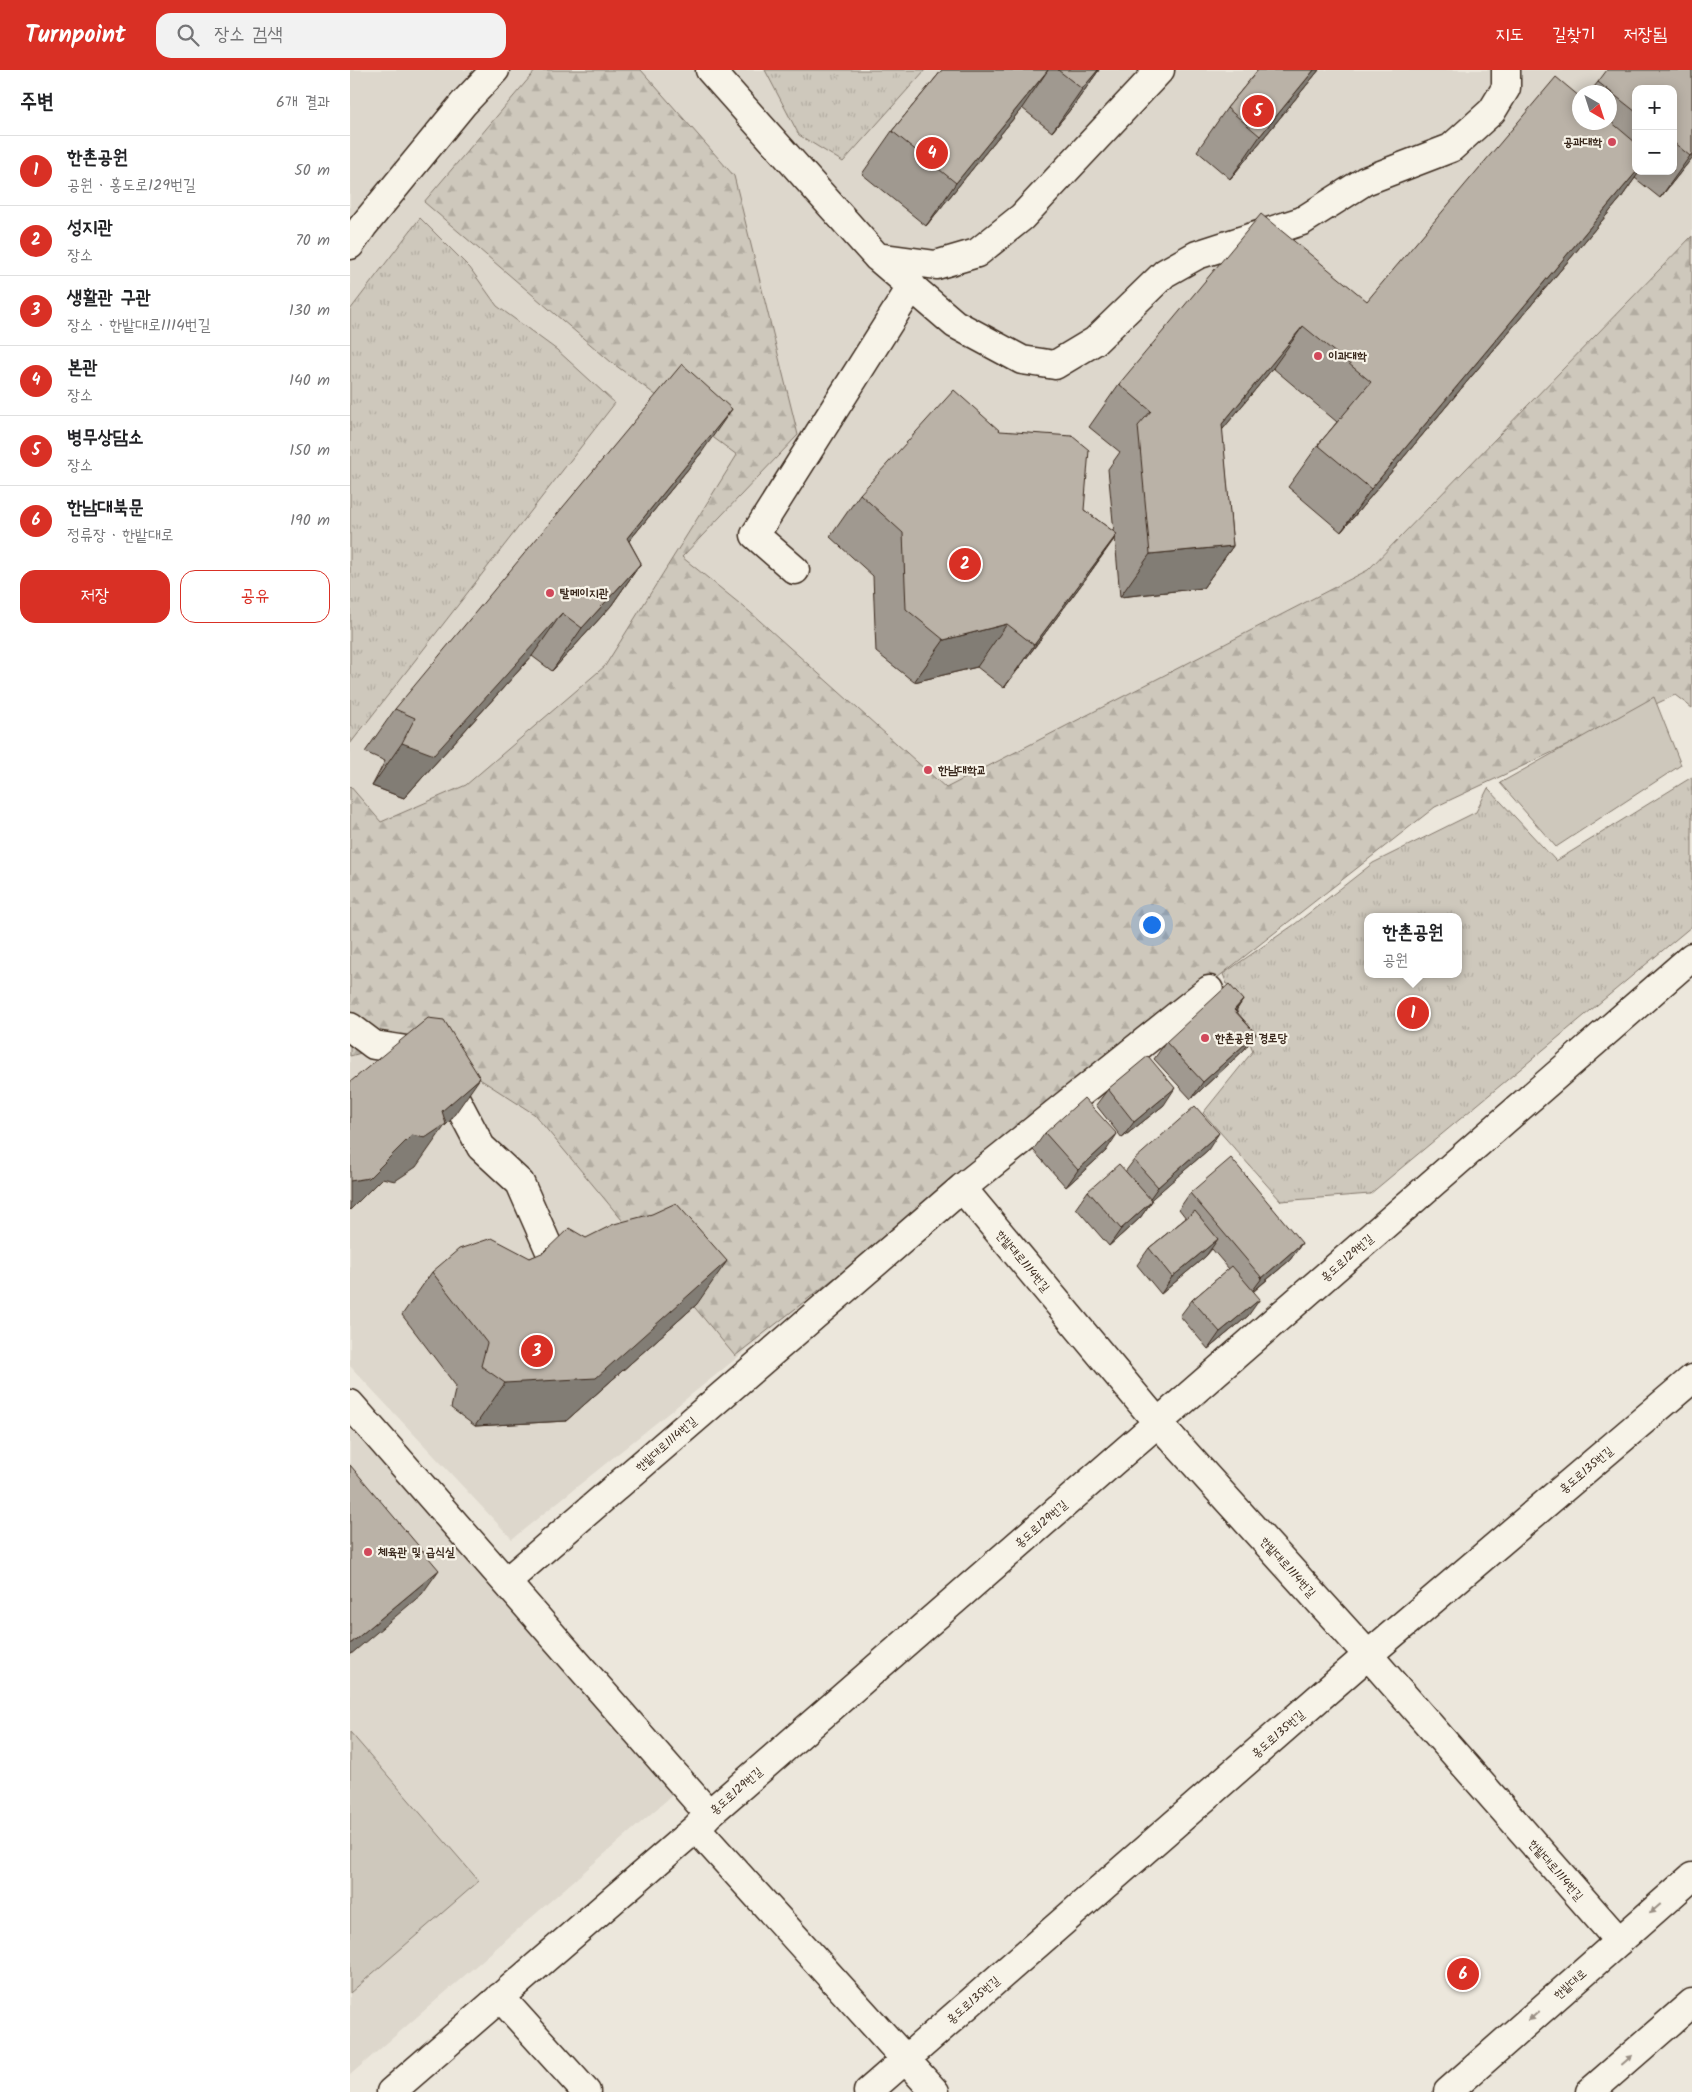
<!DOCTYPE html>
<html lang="ko">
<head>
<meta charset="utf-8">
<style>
	:root { --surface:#fff; --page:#f2f2f2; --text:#202124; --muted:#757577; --line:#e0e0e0; --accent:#d93025 }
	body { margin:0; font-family:Kalam,"Poor Story",sans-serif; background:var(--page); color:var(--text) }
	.controls { position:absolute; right:15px; top:15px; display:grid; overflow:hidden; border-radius:10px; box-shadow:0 2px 12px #0003 }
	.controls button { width:45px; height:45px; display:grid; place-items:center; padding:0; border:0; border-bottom:1px solid var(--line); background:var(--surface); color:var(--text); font:25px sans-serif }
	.compass { position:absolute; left:1222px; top:15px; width:45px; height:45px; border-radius:50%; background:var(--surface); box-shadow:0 2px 12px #0003; rotate:141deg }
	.you { position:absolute; left:801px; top:854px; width:18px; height:18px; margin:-12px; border:4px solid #fff; border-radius:50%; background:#1a73e8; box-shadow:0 0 0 8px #1a73e833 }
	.badge { display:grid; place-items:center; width:32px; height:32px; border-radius:50%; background:var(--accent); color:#fff; font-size:16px; font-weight:700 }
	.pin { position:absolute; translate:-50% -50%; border:2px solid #fff; box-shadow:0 1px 5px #0006 }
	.popup { position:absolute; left:1014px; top:843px; width:98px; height:65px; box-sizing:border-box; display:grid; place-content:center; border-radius:10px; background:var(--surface); filter:drop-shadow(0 1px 4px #0005); font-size:16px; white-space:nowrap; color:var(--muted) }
	.popup b { font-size:19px; color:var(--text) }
	.popup::after { content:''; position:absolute; left:50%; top:100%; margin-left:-10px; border:10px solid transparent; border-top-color:var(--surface) }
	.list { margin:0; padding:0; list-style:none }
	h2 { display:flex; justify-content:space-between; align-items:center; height:65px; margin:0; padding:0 20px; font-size:21px }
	h2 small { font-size:16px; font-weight:400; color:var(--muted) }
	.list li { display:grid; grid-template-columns:32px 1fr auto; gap:15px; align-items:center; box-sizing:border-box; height:70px; padding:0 20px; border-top:1px solid var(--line) }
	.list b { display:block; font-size:19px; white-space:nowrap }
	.list p { margin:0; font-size:16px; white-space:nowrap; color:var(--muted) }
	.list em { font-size:16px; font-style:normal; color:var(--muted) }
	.actions { display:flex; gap:10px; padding:15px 20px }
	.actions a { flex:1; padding:11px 0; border:1px solid var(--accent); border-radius:15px; text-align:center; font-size:18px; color:var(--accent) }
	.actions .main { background:var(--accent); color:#fff }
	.icon { flex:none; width:28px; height:28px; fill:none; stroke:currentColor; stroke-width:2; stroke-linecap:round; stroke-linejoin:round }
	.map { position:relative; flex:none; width:1342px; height:2022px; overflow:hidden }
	header { display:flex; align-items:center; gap:30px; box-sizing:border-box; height:70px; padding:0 25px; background:var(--accent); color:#fff }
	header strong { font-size:24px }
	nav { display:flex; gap:28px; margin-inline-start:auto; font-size:18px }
	.search { width:350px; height:45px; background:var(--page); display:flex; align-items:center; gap:12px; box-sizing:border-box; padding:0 18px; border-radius:15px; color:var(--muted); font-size:19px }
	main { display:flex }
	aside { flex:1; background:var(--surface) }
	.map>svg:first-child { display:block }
</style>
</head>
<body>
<header>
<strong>Turnpoint</strong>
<div class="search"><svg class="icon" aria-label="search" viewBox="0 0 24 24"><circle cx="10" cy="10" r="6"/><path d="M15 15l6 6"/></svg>장소 검색</div>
<nav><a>지도</a><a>길찾기</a><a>저장됨</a></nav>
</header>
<main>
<aside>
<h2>주변<small>6개 결과</small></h2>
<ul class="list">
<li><span class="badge">1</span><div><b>한촌공원</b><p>공원 · 홍도로129번길</p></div><em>50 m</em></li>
<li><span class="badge">2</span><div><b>성지관</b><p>장소</p></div><em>70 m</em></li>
<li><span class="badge">3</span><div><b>생활관 구관</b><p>장소 · 한밭대로1114번길</p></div><em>130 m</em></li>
<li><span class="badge">4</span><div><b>본관</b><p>장소</p></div><em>140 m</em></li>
<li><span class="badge">5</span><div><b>병무상담소</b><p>장소</p></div><em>150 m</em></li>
<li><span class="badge">6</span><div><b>한남대북문</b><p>정류장 · 한밭대로</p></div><em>190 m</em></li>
</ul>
<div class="actions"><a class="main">저장</a><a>공유</a></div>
</aside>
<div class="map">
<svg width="1342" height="2022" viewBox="0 0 1342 2022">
	<defs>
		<pattern id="grass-tufts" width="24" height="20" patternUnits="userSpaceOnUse" patternTransform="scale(1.25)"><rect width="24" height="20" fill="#cec8bc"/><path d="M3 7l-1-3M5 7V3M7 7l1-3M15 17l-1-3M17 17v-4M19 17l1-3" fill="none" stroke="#b2aca1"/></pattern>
		<pattern id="forest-firs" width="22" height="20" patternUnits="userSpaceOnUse" patternTransform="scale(1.25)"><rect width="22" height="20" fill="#cec8bc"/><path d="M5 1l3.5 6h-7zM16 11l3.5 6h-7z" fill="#b2aca1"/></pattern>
	</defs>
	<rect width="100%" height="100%" fill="#ece7dc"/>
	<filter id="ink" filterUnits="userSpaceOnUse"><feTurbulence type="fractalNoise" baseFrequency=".02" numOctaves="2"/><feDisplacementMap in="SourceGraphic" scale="10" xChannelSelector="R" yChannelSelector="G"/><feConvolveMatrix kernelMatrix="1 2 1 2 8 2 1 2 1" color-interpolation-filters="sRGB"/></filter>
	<g filter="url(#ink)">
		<path fill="#ddd7cc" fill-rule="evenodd" d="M0,0H1342V630L1331,621L1085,735L650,1076L162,1469L0,1296ZM1286,19H1323V101H1286ZM1230,22H1260V52H1230Z
			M0,1347L326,1722L0,2005Z"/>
		<path fill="url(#grass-tufts)" stroke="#84796d" fill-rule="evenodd" d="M415,0H575L493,92L449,65Z
			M70,148L120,198L147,236L207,280L265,333L0,674V240Z
			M1342,707V856L1020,1124L931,1131L853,1043L903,981L873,904L945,854L1023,793L1126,742L1138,718L1206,791ZM1018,847H1108V904H1018Z"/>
		<path fill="url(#forest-firs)" stroke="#84796d" d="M186,0H291L384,106L448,365L332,487L400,542L596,718L1018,500L1342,166V638L1325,625L1085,737L385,1286L184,1044L66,968L0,986V716L31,752L116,715L255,596L387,385L261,292L74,132Z"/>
		<path fill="#cec8bc" stroke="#84796d" d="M1304,627L1331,695L1206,777L1150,713Z
			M0,1662L129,1811L0,1923Z"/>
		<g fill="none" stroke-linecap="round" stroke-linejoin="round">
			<defs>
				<path id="minor" d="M360,0L527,187L605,254L672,290L705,295L745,271L815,203L847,185L952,151L1015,111L1101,78L1142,41L1156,18V0
					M0,175L13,156L113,34L145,0
					M527,187L586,195L627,183L672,147L810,0
					M445,500L405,465L562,216
					M0,957L24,975L82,984L131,1077L170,1113L200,1181
					M612,1118L808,1353L1018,1585L1269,1871
					M0,1334L359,1744
					M156,1512L612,1118L859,920
					M346,1758L585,2022
					M150,1927L236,2022
					M41,2022L346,1758L359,1744L1342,887
					M518,2022L1018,1585L1342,1309"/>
				<path id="major" d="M1098,2022L1342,1807
					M1240,2022L1342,1933"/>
			</defs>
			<use href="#minor" stroke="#3b2a1e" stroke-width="31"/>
			<use href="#major" stroke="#3b2a1e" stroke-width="31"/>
			<use href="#minor" stroke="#f7f3e8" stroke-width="28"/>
			<use href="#major" stroke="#f7f3e8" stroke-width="28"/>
		</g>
		<path fill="#a09990" stroke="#3b2a1e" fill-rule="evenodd" d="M592,0H749L724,35L702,62L672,38L576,156L512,104L542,61Z
			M908,0H969L880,109L847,81L877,38Z
			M1342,0V88L1310,128L1285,108L1271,128L991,462L938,417L968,375L987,352L923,298L872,360L883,476L853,518L770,527L765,468L737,507L654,618L627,597L564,612L526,582L523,506L480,467L510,424L734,440L764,462L758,399L770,382L739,357L769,314L1017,231L1260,52V22H1240L1248,12ZM1286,19H1323V101H1286Z
			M352,382L279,471L291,493L261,536L202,601L182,586L54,728L22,716L35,691L15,682L45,639Z
			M893,930L886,941L906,964L894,980L841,1029L804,989L816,972Z
			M758,1019L814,1035L772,1068L746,1035Z
			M695,1063L756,1081L716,1117L683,1080Z
			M858,1080L800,1130L802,1131L790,1148L759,1176L726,1138L738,1121L775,1102L784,1090Z
			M840,1123L952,1173L940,1190L903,1222L898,1246L858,1279L830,1246L842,1230L879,1199L862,1179L856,1186L811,1224L787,1195L799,1178L836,1148L829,1139Z
			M236,1168L347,1234L216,1351L125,1356L101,1338L106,1316L52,1245L82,1202L180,1188Z"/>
		<path fill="#827d75" stroke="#3b2a1e" d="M698,0L672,38L576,156L606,113Z
			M748,0H749L724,35L702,62L732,19Z
			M964,0H969L880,109L910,66Z
			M1342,83V88L1310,128Z
			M1287,101H1290L1271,128L991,462L1021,419Z
			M953,256L923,298L842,397L872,354Z
			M382,339L352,382L247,510L277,468Z
			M767,464L737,507L654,618L684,575Z
			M883,476L853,518L770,527L800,484Z
			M291,493L261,536L202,601L232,558Z
			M212,543L182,586L54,728L22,716L52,673Z
			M657,554L627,597L564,612L594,570Z
			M893,930L881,947L884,940Z
			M906,964L894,980L841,1029L853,1012Z
			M130,1008L100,1051L94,1057L66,1097L45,1111L32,1108L0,1140V1111L62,1065Z
			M825,1018L814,1035L772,1068L784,1052Z
			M869,1063L858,1080L796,1134L808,1117Z
			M767,1064L756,1081L716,1117L728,1100Z
			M802,1131L790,1148L759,1176L771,1159Z
			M868,1169L856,1186L811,1224L822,1207Z
			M952,1173L940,1190L900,1224L912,1208Z
			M377,1191L347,1234L216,1351L125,1356L155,1313Z
			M910,1229L898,1246L858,1279L870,1262Z
			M89,1500L72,1524L0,1585V1574Z"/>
		<path fill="#bab2a7" stroke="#3b2a1e" d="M592,0H698L606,113L542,61Z
			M708,0H748L732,19Z
			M908,0H964L910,66L877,38Z
			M1257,0H1342V83L1340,86L1323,72V19H1286V42L1248,12Z
			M1206,7L1230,27V52H1260V51L1286,73V101H1287L1021,419L968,375L1021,312L953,256L872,354L883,476L800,484L788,356L801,341L769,314L911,144L1017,231Z
			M332,294L382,339L277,468L291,493L232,558L212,543L84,685L52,673L65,648L45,639Z
			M604,320L650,361L722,366L739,380L734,440L767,464L684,575L657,554L594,570L556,539L553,463L510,424Z
			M879,914L893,930L884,940L906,964L853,1012L816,972Z
			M78,948L94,950L130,1008L92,1041L96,1054L75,1068L62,1065L19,1108L0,1111V1012Z
			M798,986L825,1018L784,1052L758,1019Z
			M734,1028L767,1064L728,1100L695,1063Z
			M845,1036L869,1063L808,1117L784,1090Z
			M881,1088L952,1173L912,1208L840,1123Z
			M769,1094L802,1131L771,1159L738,1121Z
			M326,1133L377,1191L246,1308L155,1313L131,1296L137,1273L82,1202L109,1179L142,1168L180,1188L194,1182L219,1158L236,1168L264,1154L302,1144Z
			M845,1141L868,1169L822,1207L799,1178Z
			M882,1196L910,1229L870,1262L842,1230Z
			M0,1395L89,1500L0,1574Z"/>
		<defs><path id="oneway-solid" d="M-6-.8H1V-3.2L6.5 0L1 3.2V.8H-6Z" transform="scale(1.25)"/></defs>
		<g fill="#998e83">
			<use href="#oneway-solid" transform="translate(1305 1839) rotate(139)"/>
			<use href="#oneway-solid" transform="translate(1184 1946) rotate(139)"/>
			<use href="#oneway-solid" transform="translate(1277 1990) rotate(-41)"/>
		</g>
	</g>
	<g fill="#d1495b" stroke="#f7f3e8" stroke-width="2">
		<circle cx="1262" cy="72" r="5"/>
		<circle cx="968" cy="286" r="5"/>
		<circle cx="200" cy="523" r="5"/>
		<circle cx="578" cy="700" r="5"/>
		<circle cx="855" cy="968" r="5"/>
		<circle cx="18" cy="1482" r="5"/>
	</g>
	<g text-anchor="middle" stroke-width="4.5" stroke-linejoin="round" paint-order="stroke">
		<g font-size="12" font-weight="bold" fill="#3b2a1e" stroke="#f7f3e8" text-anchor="start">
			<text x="1252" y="76" text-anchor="end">공과대학</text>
			<text x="978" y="290">이과대학</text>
			<text x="210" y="527">탈메이지관</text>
			<text x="588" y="704">한남대학교</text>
			<text x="865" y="972">한촌공원 경로당</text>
			<text x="28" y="1486">체육관 및 급식실</text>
		</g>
		<g font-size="12" fill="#3b2a1e" stroke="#f7f3e8">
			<text transform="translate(997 1188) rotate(-41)" y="4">홍도로129번길</text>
			<text transform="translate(673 1191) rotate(50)" y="4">한밭대로1114번길</text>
			<text transform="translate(316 1374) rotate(-41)" y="4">한밭대로1114번길</text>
			<text transform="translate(1236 1400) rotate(-40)" y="4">홍도로135번길</text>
			<text transform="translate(691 1454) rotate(-41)" y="4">홍도로129번길</text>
			<text transform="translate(938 1497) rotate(48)" y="4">한밭대로1114번길</text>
			<text transform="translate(928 1664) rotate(-41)" y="4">홍도로135번길</text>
			<text transform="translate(386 1721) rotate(-41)" y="4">홍도로129번길</text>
			<text transform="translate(1206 1800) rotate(49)" y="4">한밭대로1114번길</text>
			<text transform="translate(1220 1914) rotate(-41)" y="4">한밭대로</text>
			<text transform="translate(623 1930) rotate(-41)" y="4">홍도로135번길</text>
		</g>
	</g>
</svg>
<div class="controls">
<button>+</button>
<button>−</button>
</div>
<svg class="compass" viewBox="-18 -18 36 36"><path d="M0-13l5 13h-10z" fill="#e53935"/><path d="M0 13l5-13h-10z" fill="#757577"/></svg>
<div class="you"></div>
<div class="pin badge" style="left:1063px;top:943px">1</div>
<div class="popup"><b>한촌공원</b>공원</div>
<div class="pin badge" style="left:615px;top:494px">2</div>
<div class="pin badge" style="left:187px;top:1281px">3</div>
<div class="pin badge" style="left:582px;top:83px">4</div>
<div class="pin badge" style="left:908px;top:41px">5</div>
<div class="pin badge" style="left:1113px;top:1904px">6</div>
</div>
</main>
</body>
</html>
